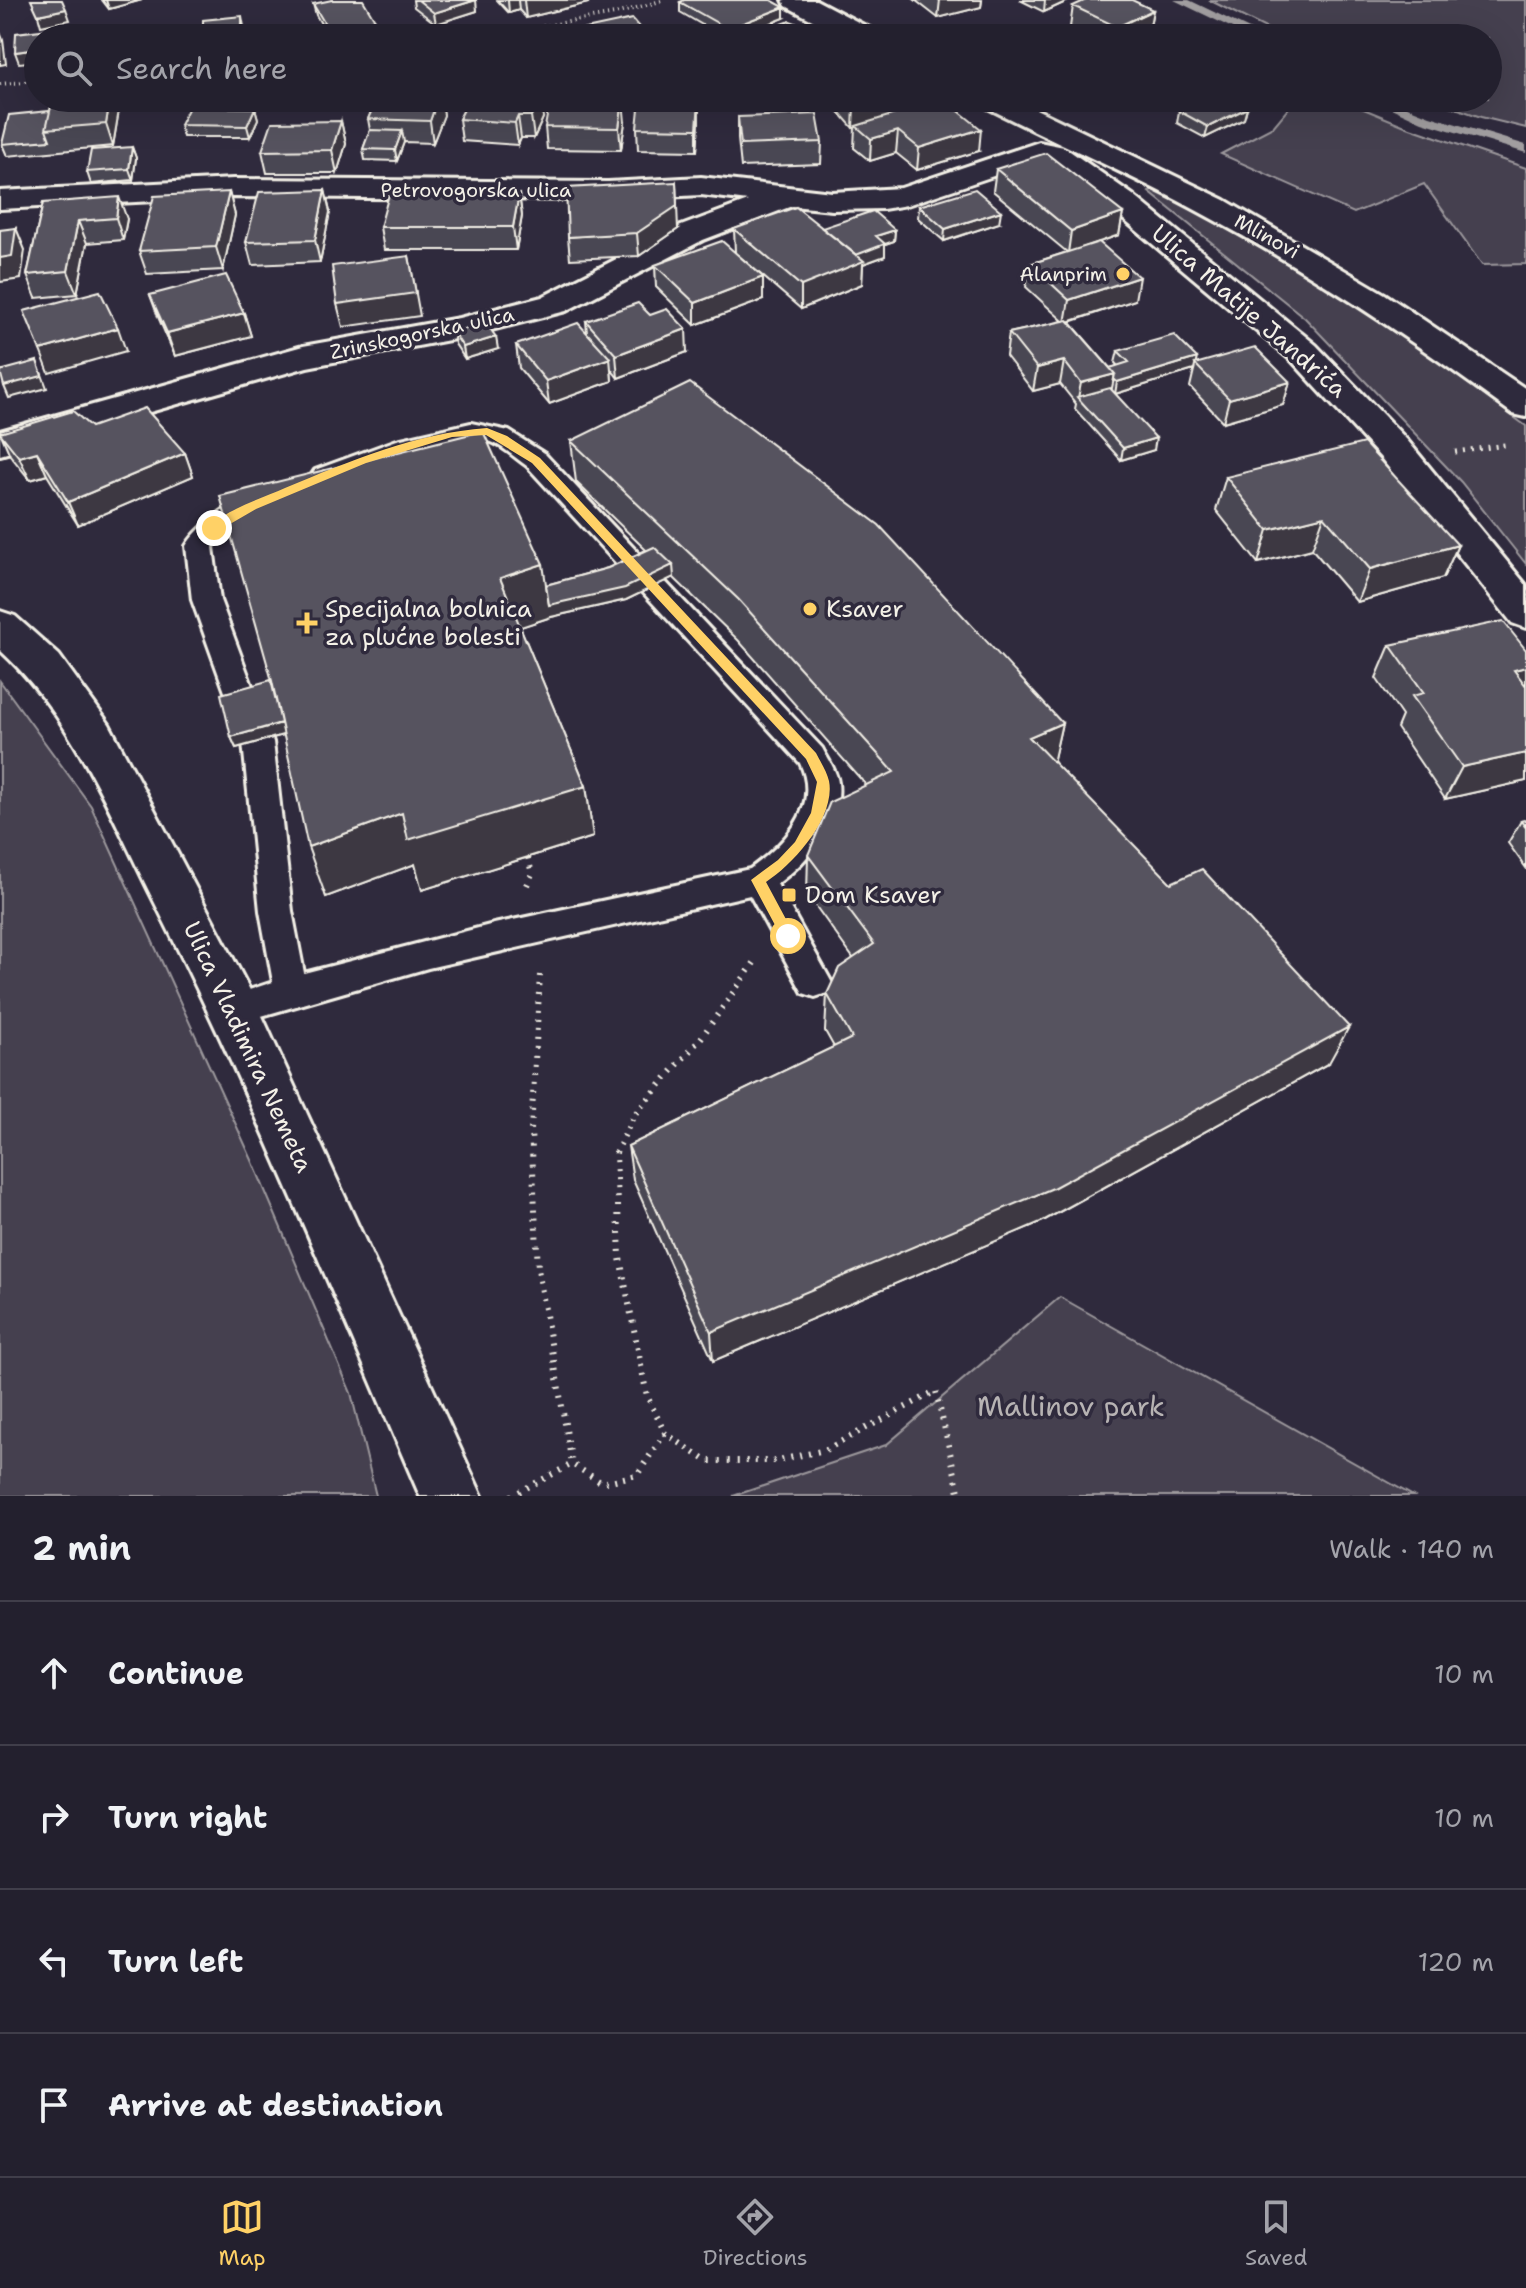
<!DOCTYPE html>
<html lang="en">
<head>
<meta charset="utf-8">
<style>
	:root { --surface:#23202e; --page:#2b2836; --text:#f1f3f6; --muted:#a3a3aa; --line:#403e4a; --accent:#ffd166 }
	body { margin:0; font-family:"Shantell Sans",sans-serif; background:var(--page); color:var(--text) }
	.stop { position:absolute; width:24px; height:24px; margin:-18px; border:6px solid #ffd166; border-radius:50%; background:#fff }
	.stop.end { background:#ffd166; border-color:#fff; box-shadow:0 2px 8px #0008 }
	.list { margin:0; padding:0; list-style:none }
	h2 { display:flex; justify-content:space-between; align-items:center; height:104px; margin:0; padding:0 32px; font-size:34px }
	h2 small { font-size:26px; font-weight:400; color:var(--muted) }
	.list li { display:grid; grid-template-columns:52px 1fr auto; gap:24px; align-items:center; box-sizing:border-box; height:144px; padding:0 32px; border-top:2px solid var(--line) }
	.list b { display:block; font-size:30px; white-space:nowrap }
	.list em { font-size:26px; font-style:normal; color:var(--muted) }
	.icon { flex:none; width:44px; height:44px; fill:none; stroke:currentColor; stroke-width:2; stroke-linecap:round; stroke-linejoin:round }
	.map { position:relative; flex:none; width:1526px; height:1496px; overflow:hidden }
	.search { position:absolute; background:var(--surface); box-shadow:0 8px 32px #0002; left:24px; right:24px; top:24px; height:88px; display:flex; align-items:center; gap:20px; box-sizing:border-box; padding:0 28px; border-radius:44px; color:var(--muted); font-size:30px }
	.sheet { height:680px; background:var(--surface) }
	nav { display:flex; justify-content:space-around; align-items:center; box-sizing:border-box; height:112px; border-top:2px solid var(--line); background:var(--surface); font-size:22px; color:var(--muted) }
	nav a { display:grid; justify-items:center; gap:4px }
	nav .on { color:var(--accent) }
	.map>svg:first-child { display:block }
</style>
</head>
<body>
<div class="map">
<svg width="1526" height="1496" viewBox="0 0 1526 1496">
	<rect width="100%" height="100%" fill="#2f2a3d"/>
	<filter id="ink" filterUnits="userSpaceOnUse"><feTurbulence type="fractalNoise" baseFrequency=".0125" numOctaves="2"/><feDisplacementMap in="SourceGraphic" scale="16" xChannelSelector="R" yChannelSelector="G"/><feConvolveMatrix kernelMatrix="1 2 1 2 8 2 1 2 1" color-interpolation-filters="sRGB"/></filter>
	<g filter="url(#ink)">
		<path fill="#454050" stroke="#9c989c" stroke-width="2" d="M1209,0H1526V128L1481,117L1427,98H1488V38H1286Z
			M1297,98H1337L1410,128L1526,168V264L1482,265L1424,184L1354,213L1221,154L1273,127Z
			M1155,188L1361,306L1526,426V564L1461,482L1305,318L1149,192Z
			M0,681L91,806L252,1160L351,1393L376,1496H0Z
			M1060,1297L1413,1496H733L886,1445Z"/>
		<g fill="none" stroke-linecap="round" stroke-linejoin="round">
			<path fill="#a19ea0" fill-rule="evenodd" d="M1174,0H1189L1268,38H1253Z
				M1369,98H1385L1430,116L1526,145V153L1422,122Z"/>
			<defs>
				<path id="lane" d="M471,423L509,431L545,454L822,748C827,758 837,771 838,783C843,822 806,863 777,884L832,983L827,993L815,997L803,993L750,895L428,968L234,1024L222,1019L217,1009L222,999L273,982L260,911L243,742L192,600L186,546C199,524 245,489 271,496L275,502L271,508L223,534L213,547L220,600L273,742L292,911L304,973L494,924L750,869C783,845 822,807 800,763L527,466C514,457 500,443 485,440C435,431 371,472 324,484L315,482L311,476L315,470L397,440Z"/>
				<path id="street" d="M1039,142L1064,147L1133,195L1316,345L1407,440L1526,585V628L1512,623L1381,458L1292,361L1111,209L1041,160L907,205L883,209L832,210L792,206L703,240L566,311L460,338L307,367L0,455V431L303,346L459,318L542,297L681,226L748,201L701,195L608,200L233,197L0,209V191L233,179L608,182L701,177L832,192L901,188Z
					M0,611L15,616L59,655L109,724L252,994L482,1496H420C333,1295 250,1091 151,895C108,809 72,716 0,650Z"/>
				<path id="secondary" d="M783,0H816L877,32L881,38H846L786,6Z
					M975,98H1013L1225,200L1385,294L1526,389V417L1513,414C1414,341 1312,272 1203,214C1130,174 1054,142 980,104Z"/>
			</defs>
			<use href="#lane" stroke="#f4f1e8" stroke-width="6"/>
			<use href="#street" stroke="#f4f1e8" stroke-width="6"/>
			<use href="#secondary" stroke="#f4f1e8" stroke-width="6"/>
			<path stroke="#f4f1e8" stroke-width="4" stroke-dasharray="1 4" stroke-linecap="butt" d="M474,38L615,14L664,0
				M0,84L38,81"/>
			<path stroke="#f4f1e8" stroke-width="5" stroke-dasharray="2 6" stroke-linecap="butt" d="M1455,452L1505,445"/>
			<path stroke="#f4f1e8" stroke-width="6" stroke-dasharray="2 7" stroke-linecap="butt" d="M527,885L532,874L528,857
				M754,963L701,1038L634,1115L616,1153L620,1258L647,1396L665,1433L707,1461H775L825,1450L936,1391L960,1496
				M540,975L531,1130L538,1269L572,1464
				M511,1496L572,1464L602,1483L637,1475L665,1433"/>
			<use href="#lane" fill="#2f2a3d" fill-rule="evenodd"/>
			<use href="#street" fill="#2f2a3d" fill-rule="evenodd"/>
			<use href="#secondary" fill="#2f2a3d" fill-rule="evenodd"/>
		</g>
		<path fill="#4a4752" stroke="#f4f1e8" stroke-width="2" d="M102,0H142L109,9Z
			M413,0H475L477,11L436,24L414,7Z
			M497,0H587L588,3L526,18L519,10L509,13Z
			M915,0H982L981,7L938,18Z
			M1020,0H1070L1044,12Z
			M680,2L784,18L733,38H725L680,12Z
			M313,4L375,20L377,31L341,38H329L316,15Z
			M1073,6L1153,10L1149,31L1135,38H1092L1070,27Z
			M53,98H158L117,102L119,110L113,146L7,156L2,144L50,111Z
			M377,98H441L444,115L433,143L404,142L397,161L365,160L363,149L370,130L368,119Z
			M470,98L543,118L534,138H521L518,145L462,141L459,119Z
			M827,98H910L909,110L979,151L917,170L896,153L870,161L854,148L855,127L853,128Z
			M255,108L258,119L250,137H183L180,125Z
			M1247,108L1244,119L1205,138L1177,123L1179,111Z
			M738,117L822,142L821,164L741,167L738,139Z
			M341,121L346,144L337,173H267L262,151Z
			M699,121L697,151L638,150L637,128Z
			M625,122L621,150L547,149L545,127Z
			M132,147L136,158L133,180L91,184L87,172Z
			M996,169L1123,213L1119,235L1099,242L1135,300L1070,322L1110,368L1118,366L1115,363L1118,351L1196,364L1290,382L1283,405L1223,422L1190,387L1194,370L1115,394L1154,450L1121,460L1075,409L1076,404L1060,384L1033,391L1006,356L1009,333L1063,321L1026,287L1030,264L1067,252L993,191Z
			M325,190L330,212L320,262L252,265L246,242Z
			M229,192L235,215L223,270L147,274L139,251Z
			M519,194L522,216L516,250H384L380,227Z
			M43,203L127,219L123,240L87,243L77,294L36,298L27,275Z
			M919,206L999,223L944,241L918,218Z
			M822,228L895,230L894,241L885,244V256L863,264L862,284L801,309L738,255L763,300L695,325L656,287L655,265L735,252L734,229Z
			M678,229L639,256L570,259L568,237Z
			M150,295L244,313L251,336L175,356L158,317Z
			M586,321L687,352L618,378L611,369L612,381L549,404L519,368L516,345L587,333Z
			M453,332L498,349L465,359L455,344Z
			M91,427L185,453L193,476L78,525L47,475L30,480L10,455L0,432Z
			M571,441L1062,723L1053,762L1329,1063L1043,1221L713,1361L633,1180L628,1146L834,1047L825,1031L827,994L853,958L807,894L808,855L866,785L738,640L673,577L626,600L551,617L520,627L586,786L593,837L422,890L415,864L326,897L284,735L236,748L231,737L271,680L546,585L608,568L646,550L576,482Z
			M1226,477L1458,545L1443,578L1357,602L1312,549L1258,563L1216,510Z
			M1390,645L1526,650V781L1445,799L1397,728L1402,716L1376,678Z
			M1526,820V868L1508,843L1521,821Z"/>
		<path fill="#3c3942" stroke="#f4f1e8" stroke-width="2" d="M106,0H142L109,9Z
			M476,0L477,11L436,24L434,13Z
			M508,0H518L519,10L509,13Z
			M524,0H587L588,3L526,18Z
			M940,0H982L981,7L938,18Z
			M1045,0H1070L1044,12Z
			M784,7V18L733,38H728V29Z
			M66,9L70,20L41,26L38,15Z
			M1153,10L1149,31L1135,38H1115L1117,27Z
			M242,16L244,27L245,38H242Z
			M375,20L377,31L341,38H330L328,29Z
			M818,31L817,38H801Z
			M0,32L3,40L6,64L0,65Z
			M38,49V61L19,63L15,52Z
			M110,98H115L119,110L113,146L106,124Z
			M438,98H441L444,115L433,143L430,121Z
			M539,98H541L543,118L534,138L531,116Z
			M888,98H910L908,115L853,128L854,106Z
			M699,99V121L697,151V129Z
			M623,100L625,122L621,150L619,128Z
			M255,108L258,119L250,137L247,126Z
			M1247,108L1244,119L1205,138L1208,127Z
			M518,116L521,138L518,145L515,123Z
			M341,121L346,144L337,173L332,150Z
			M981,129L979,151L917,170L919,148Z
			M402,131L404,142L397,161L395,150Z
			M898,131L896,153L870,161L871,139Z
			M132,147L136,158L133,180L129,169Z
			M676,182L678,229L639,256L637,233Z
			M325,190L330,212L320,262L315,240Z
			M229,192L235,215L223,270L216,247Z
			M519,194L522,216L516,250L513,227Z
			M119,197L127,219L123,240L116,218Z
			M1001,211L999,223L944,241L945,229Z
			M1123,213L1119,235L1068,253L1071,231Z
			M78,221L87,243L77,294L68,271Z
			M16,228L25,250L21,279L0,282V258Z
			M895,230L894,241L885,244V256L863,264L862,284L801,309V286L850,257L876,236Z
			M409,256L420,316L343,327L337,304Z
			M763,277V300L695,325V303Z
			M1139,277L1135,300L1065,323L1069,300Z
			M244,313L251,336L175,356L167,333Z
			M118,328L126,351L49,373L40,350Z
			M686,329L687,352L618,378L616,355Z
			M496,337L498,349L465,359L463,347Z
			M610,358L612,381L549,404L546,381Z
			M1197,358L1194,370L1115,394L1117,382Z
			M37,361L47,388L9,398L4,386Z
			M1064,361L1060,384L1033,391L1037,368Z
			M1115,374L1110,397L1078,398L1081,383Z
			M1290,382L1283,405L1223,422L1229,399Z
			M1156,438L1154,450L1121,460L1123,448Z
			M37,452L47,475L30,480L19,457Z
			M185,453L193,476L78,525L68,502Z
			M1324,516L1312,549L1258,563L1268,530Z
			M1458,545L1443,578L1357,602L1370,569Z
			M543,564L549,605L673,565L674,577L626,600L551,617L509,631L500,578Z
			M1526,667V687L1514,670Z
			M286,722L290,733L236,748L231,737Z
			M1062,723L1053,763L1029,737Z
			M1526,753V781L1445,799L1462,767Z
			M586,786L593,837L422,890L415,864L326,897L308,847L402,813Z
			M1349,1027L1329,1063L1043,1221L713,1361L711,1332Z"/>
		<path fill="#56525f" stroke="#f4f1e8" stroke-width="2" d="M31,0H62L66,9L38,15Z
			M332,0H363L375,20L328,29L313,4Z
			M418,0H476L434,13Z
			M684,0H771L784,7L728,29L680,2Z
			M1086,0H1132L1153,10L1117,27L1073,6Z
			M242,16V38H203V20Z
			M632,19L648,38H576L572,32Z
			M790,21L818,31L801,38H742Z
			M58,28V38H38V49L15,52L16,33Z
			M1179,28L1200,38H1155Z
			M823,32L834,38H809Z
			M53,98H110L106,124L46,129Z
			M377,98H438L430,121L368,119Z
			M470,98H539L531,116H518L515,123L459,119Z
			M847,98H888L854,106Z
			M1208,98H1228L1247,108L1208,127L1179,111Z
			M550,99L623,100L619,128L545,127Z
			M640,99H699L697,129L637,128Z
			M944,99L981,129L919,148L898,131L871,139L856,126Z
			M189,107L255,108L247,126L180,125Z
			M50,111L46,129L50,140L2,144L9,115Z
			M817,114L822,142L741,145L738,117Z
			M341,121L332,150L262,151L272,122Z
			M370,130L402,131L395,150L363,149Z
			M132,147L129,169L87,172L91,150Z
			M1046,153L1123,213L1071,231L996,169Z
			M676,182L677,206L637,233L568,237L566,188Z
			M975,189L1001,211L945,229L919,206Z
			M325,190L315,240L246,242L259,192Z
			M229,192L216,247L139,251L154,196Z
			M389,194H519L513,227H380Z
			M119,197L116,218L78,221L68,271L27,275L43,203Z
			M796,207L864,261L801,286L734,229Z
			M873,211L895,230L876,236L885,244L856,255L822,228Z
			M16,228L12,256L0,258V230Z
			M722,241L763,277L695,303L655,265Z
			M1099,242L1139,277L1069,300L1030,264Z
			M409,256L416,293L337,304L332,266Z
			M226,275L244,313L167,333L150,295Z
			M100,291L118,328L40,350L24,311Z
			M638,303L650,315L667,309L686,329L616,355L586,321Z
			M1068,320L1115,374L1081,383L1064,361L1037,368L1009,333Z
			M486,323L496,337L463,347L453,332Z
			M578,323L610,358L546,381L516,345Z
			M1174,335L1197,358L1117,382L1114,379L1115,374L1110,368L1129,362L1118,351Z
			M1255,347L1290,382L1229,399L1195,364Z
			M37,361L42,376L4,386L0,371Z
			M690,383L879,525L1062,723L1029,737L1171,883L1202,869L1349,1027L1053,1188L711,1332L628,1146L852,1038L827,994L839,968L874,944L808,855L830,802L894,772L738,599L571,441Z
			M1110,388L1156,438L1123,448L1077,397Z
			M145,408L185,453L68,502L37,452L19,457L0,433L73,411L91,427Z
			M483,431L543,564L500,578L586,786L408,840L402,813L308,847L272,681L220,496Z
			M1364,443L1458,545L1370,569L1324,516L1268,530L1226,477Z
			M654,547L673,565L625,588L549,605L546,585L608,568Z
			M1503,621L1526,650V667L1514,670L1526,686V753L1462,767L1412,696L1424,693L1390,645Z
			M271,680L281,723L231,737L221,694Z
			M1526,820V828L1521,821Z"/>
	</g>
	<path fill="#ffd166" d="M487,428L507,436L540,458L816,753C820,761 827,772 829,781C836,817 793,865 766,882L795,936L793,940H783L751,880L778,860L795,842L811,813L817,782L806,759L532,463L486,435L452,437L366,463L256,509L218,531L208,528C227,509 260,499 285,488C350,461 416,433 487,428Z"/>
	<g fill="#ffd166" stroke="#2f2a3d" stroke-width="3">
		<circle cx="1123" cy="274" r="8"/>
		<circle cx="810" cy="609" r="8"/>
		<path d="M303 611h8v8h8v8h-8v8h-8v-8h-8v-8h8z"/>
		<rect x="781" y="887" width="16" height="16" rx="4"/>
	</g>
	<g text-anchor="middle" stroke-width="7" stroke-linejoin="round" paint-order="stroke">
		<g font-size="20" fill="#f4f1e8" stroke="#2f2a3d">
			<text x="476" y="197">Petrovogorska ulica</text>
			<text transform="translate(1267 236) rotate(29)" y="7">Mlinovi</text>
			<text transform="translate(422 333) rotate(-12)" y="7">Zrinskogorska ulica</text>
		</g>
		<g font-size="20" fill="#f4f1e8" stroke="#2f2a3d" text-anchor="end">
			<text x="1107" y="281">Alanprim</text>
		</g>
		<g font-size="24" fill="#f4f1e8" stroke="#2f2a3d">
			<text transform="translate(1249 311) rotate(41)" y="8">Ulica Matije Jandrića</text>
			<text transform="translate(248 1047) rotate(65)" y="8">Ulica Vladimira Nemeta</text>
		</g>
		<g font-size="24" fill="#f4f1e8" stroke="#2f2a3d" text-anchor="start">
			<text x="325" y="617">Specijalna bolnica<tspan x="325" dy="28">za plućne bolesti</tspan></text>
			<text x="826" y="617">Ksaver</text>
			<text x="805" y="903">Dom Ksaver</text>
		</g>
		<g font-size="28" fill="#b7b3b3" stroke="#2f2a3d">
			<text x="1071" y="1416">Mallinov park</text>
		</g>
	</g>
</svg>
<div class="stop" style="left:788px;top:936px"></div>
<div class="stop end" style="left:214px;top:528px"></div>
<div class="search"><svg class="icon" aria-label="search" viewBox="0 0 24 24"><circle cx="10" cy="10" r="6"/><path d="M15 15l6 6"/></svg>Search here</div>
</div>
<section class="sheet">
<h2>2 min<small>Walk · 140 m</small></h2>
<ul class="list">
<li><svg class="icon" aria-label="ahead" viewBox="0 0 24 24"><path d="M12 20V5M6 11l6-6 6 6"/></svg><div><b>Continue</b></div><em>10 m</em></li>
<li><svg class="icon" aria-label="right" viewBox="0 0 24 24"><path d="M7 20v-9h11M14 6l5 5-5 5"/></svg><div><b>Turn right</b></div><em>10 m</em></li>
<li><svg class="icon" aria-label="left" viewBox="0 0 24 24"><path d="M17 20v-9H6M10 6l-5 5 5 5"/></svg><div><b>Turn left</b></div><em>120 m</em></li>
<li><svg class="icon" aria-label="arrive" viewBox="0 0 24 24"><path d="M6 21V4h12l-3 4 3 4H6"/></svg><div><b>Arrive at destination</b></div></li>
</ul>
</section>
<nav>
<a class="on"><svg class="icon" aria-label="map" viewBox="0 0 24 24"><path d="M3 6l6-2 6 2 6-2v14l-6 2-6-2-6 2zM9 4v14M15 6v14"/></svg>Map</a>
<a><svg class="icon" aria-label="directions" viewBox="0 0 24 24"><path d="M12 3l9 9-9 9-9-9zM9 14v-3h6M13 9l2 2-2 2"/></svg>Directions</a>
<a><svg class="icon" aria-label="saved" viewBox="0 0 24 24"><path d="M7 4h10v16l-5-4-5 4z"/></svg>Saved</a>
</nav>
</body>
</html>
